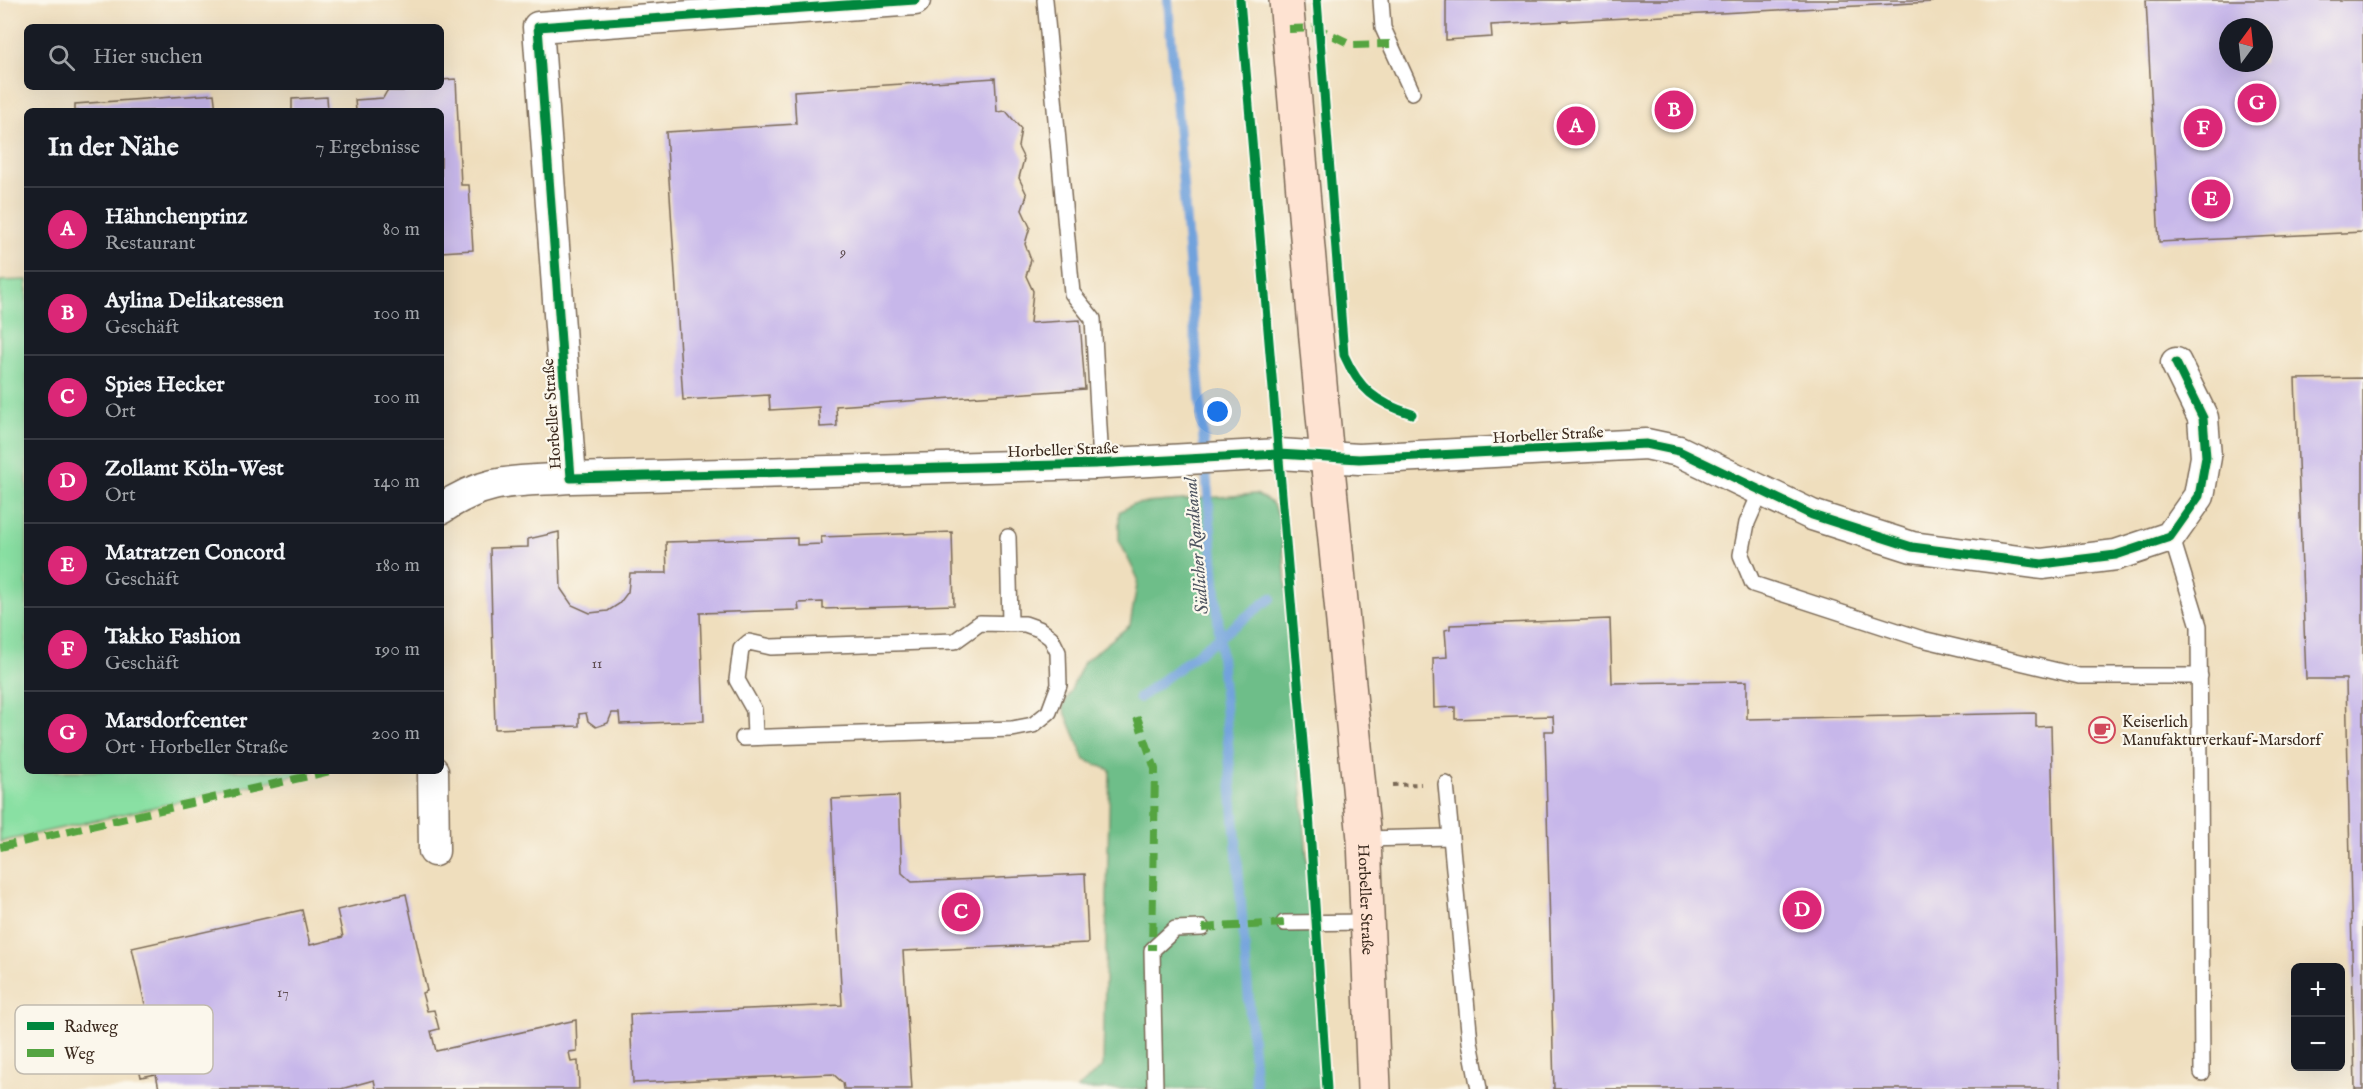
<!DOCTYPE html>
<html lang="de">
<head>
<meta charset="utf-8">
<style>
	:root { --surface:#171b24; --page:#20242c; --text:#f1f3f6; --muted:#9ea1a6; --line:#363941; --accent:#db2777 }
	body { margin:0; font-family:"IM FELL English",serif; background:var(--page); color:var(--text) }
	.controls { position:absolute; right:18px; bottom:18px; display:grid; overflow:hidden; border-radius:9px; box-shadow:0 6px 24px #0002 }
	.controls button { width:54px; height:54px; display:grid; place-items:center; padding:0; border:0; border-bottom:2px solid var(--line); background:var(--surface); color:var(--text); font:30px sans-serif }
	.compass { position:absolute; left:2219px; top:18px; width:54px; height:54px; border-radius:50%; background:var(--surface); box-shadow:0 6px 24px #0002; rotate:15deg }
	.you { position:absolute; left:1218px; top:412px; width:21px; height:21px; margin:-15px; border:4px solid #fff; border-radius:50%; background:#1a73e8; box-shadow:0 0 0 9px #1a73e833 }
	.badge { display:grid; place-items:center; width:39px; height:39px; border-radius:50%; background:var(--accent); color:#fff; font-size:20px; font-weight:700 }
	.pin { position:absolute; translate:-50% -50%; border:3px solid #fff; box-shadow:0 2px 6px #0006 }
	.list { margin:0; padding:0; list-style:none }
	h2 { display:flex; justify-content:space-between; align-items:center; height:78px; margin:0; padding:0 24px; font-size:26px }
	h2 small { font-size:20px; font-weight:400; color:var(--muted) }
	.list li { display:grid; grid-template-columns:39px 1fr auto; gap:18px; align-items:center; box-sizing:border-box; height:84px; padding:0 24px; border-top:2px solid var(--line) }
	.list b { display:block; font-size:22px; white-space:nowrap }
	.list p { margin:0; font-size:20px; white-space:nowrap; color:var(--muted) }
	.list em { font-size:20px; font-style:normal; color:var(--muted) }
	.icon { flex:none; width:33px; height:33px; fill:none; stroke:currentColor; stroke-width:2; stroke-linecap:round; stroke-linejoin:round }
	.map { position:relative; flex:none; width:2363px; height:1089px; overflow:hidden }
	.search { position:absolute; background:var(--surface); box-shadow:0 6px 24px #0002; left:24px; top:24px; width:420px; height:66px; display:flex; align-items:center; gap:15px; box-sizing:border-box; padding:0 21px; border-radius:9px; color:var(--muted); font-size:22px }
	.panel { position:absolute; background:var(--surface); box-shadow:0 6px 24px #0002; left:24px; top:108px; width:420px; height:666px; border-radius:9px }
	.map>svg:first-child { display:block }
</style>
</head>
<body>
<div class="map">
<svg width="2363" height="1089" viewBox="0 0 2363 1089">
	<rect width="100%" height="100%" fill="#fbf7ec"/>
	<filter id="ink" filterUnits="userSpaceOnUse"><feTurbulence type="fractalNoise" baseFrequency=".0167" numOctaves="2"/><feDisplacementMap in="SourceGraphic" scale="12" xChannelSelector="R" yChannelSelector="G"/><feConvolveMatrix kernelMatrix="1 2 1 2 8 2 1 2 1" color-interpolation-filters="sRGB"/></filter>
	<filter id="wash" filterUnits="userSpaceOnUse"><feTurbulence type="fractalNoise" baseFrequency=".008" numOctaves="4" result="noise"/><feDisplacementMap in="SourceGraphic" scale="24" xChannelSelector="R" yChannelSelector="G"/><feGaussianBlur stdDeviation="1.35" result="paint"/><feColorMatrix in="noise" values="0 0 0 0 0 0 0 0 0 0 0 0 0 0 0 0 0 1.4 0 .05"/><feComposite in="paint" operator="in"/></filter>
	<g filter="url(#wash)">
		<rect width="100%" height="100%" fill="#efdebd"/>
		<path fill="#89e0a3" stroke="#628560" stroke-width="1.5" d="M27,280V771H314L0,842V281Z"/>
		<path fill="#6ebe89" stroke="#547454" stroke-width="1.5" d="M1256,494L1272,503L1281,522L1325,1089H1077L1103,1066L1110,770L1085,760L1063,707L1084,662L1130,625L1138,579L1119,540V512L1133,504Z"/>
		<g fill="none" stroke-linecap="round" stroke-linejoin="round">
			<path stroke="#71a2dc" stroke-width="10" d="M1168,0L1256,1089
				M1139,698L1271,598"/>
		</g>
		<g id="blocks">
			<path fill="#c7b7ea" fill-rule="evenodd" d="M1446,0H1932V2L1491,25L1492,37L1446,40Z
				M2146,0H2363V232L2159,242ZM2228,27H2264V63H2228Z
				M995,78L997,112L1006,111L1021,129L1018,147L1024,159L1019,178L1027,195L1022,210L1030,227L1025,244L1031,260L1026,276L1033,291L1030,323L1080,320L1085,389L836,406L837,426L820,427L819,407L770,410L769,395L683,400L666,132L796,124L794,91Z
				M456,79L461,185H469L473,250L441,252V111H356L355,100L383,98L387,91H403V87H441V80Z
				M214,94L216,111H75V104Z
				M327,97L328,111H292V99Z
				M2363,378V1089H2355L2346,679H2306L2295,379Z
				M559,532L561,589L572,605L590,613L608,611L619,604L628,592L630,573H667L666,542L797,538V545L822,544L821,537L952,532L954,605L823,609V602L798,603L799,610L700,613L704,721L620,724L619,713H612L608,723L596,727L588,721L586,713L579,714V726L495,729L490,548L528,547V539Z
				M1610,619L1612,683L1747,681V719L2036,713V727L2051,726L2060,1089H1554L1545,731H1554L1553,716L1455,719V707L1434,708L1433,658L1447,657L1445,630L1450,629V625Z
				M899,796L902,873L912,882L1085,874L1088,943L903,951L912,1089H844L843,1083L833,1074L633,1083L630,1014L842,1005L831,799Z
				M406,894L427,991L422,993L427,1011L434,1010L439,1029L431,1031L436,1051L576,1020L577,1051L569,1052L571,1062L578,1061L579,1089H376L374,1080L341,1089H159L156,1074L141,1077L134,1042L153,1039L132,948L302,910L310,945L343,937L337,910Z"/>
		</g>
	</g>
	<g filter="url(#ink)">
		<use href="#blocks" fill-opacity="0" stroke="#7a6956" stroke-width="1.5"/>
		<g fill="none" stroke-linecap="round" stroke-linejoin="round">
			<defs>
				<path id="service" d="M1045,0L1072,293L1093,319L1101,463
					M1381,0L1383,28L1412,92
					M1761,491L1747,523L1741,555L1753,584L1922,639L2079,676H2200
					M2171,535L2199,626L2202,1073
					M1008,537L1010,623
					M743,738L1012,729L1033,725L1049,712L1059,685L1058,652L1051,638L1039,629L1025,624L980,623L955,641L771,647L749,642L741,649L737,680L754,710L755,737
					M1446,784L1451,837
					M1364,839L1451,837L1470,1042L1479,1089
					M1284,923L1368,922
					M1155,1089L1152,950L1175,929L1202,928"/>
				<path id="minor" d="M915,0L538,27L571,478L1095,464L1279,454L1359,459L1646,444L1679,451L1812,515L1912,547L2042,564L2116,555L2170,537L2199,496L2206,457L2203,418L2176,363
					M441,509C487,477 518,482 571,478
					M433,771L434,851"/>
				<g id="secondary">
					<path id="s1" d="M1286,0L1321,395L1364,839L1374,1089"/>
				</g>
			</defs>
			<use href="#service" stroke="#7a6956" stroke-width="18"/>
			<use href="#minor" stroke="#7a6956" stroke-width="33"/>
			<use href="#secondary" stroke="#7a6956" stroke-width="36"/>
			<path stroke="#7a6956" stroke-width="4" stroke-dasharray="4.5 4.5" stroke-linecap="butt" d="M1393,785L1421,784"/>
			<use href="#service" stroke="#fff" stroke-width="15"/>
			<use href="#minor" stroke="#fff" stroke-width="30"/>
			<use href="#secondary" stroke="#fee3d2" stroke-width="33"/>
			<path stroke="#54a441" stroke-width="8" stroke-dasharray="15 8" stroke-linecap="butt" d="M1289,29L1317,28L1353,45L1390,44
				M1137,717L1155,769L1152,950
				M0,847L330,771
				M1202,928L1284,923"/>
			<defs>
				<path id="cycleway" d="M915,0L538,27L571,478L1095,464L1279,454L1359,459L1646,444L1679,451L1812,515L1912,547L2042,564L2116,555L2170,537L2199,496L2206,457L2203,418L2176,363
					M1240,0L1309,813L1327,1089
					M1317,0L1344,355C1359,389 1376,403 1412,414"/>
			</defs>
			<use href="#cycleway" stroke="#fbf7ec" stroke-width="13"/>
			<use href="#cycleway" stroke="#00873e" stroke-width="9"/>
		</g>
	</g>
	<defs>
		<symbol id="cafe-ring" viewBox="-11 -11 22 22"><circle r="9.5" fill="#fbf7ec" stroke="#d1495b" stroke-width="1.5"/><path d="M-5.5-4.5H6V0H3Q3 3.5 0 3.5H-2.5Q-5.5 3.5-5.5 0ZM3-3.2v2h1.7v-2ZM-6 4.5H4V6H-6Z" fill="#d1495b"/></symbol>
	</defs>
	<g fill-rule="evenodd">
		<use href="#cafe-ring" x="2087" y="715" width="30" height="30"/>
	</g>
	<g text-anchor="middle" stroke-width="4.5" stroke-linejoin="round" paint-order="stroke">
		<g font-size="14" fill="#5e4d51">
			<text x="843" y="257">9</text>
			<text x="597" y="668">11</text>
			<text x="283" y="997">17</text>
		</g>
		<g font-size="16" fill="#3b2a1e" stroke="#fbf7ec">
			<text transform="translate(551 414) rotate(-94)" y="6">Horbeller Straße</text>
			<text transform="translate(1548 434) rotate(-3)" y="6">Horbeller Straße</text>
			<text transform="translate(1063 449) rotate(-2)" y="6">Horbeller Straße</text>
			<text dy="6" stroke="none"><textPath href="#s1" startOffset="903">Horbeller Straße</textPath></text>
		</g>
		<g font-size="16" fill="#3b2a1e" stroke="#fbf7ec" text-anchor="start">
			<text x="2122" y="727">Keiserlich<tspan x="2122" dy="18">Manufakturverkauf-Marsdorf</tspan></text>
		</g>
		<g font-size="18" font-style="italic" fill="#4e5460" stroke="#fbf7ec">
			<text transform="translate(1196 546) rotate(-95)" y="6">Südlicher Randkanal</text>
		</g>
	</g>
	<rect x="15" y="1005" width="198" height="69" rx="9" fill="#fbf7ec" stroke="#c1baae" stroke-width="1.5"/>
	<rect x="27" y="1022" width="27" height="8" fill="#00873e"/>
	<rect x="27" y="1049" width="27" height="8" fill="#54a441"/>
	<g font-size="16" fill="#3b2a1e">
		<text x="64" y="1032">Radweg</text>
		<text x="64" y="1059">Weg</text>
	</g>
</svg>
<div class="controls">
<button>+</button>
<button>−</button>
</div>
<svg class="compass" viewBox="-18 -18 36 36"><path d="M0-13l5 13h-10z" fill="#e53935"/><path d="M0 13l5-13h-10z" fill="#9ea1a6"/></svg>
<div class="you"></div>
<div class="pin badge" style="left:1576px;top:126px">A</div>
<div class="pin badge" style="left:1674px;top:110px">B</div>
<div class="pin badge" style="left:961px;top:912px">C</div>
<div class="pin badge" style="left:1802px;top:910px">D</div>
<div class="pin badge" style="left:2211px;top:199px">E</div>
<div class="pin badge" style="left:2203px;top:128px">F</div>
<div class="pin badge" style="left:2257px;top:103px">G</div>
<div class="search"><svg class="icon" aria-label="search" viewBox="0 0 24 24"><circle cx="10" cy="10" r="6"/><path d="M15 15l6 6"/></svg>Hier suchen</div>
<section class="panel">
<h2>In der Nähe<small>7 Ergebnisse</small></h2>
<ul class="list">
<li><span class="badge">A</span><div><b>Hähnchenprinz</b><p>Restaurant</p></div><em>80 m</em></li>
<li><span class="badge">B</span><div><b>Aylina Delikatessen</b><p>Geschäft</p></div><em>100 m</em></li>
<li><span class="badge">C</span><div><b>Spies Hecker</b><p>Ort</p></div><em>100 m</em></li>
<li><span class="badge">D</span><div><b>Zollamt Köln-West</b><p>Ort</p></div><em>140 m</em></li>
<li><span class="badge">E</span><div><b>Matratzen Concord</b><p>Geschäft</p></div><em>180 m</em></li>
<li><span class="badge">F</span><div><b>Takko Fashion</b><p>Geschäft</p></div><em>190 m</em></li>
<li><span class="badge">G</span><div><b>Marsdorfcenter</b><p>Ort · Horbeller Straße</p></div><em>200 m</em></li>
</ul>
</section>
</div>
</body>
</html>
